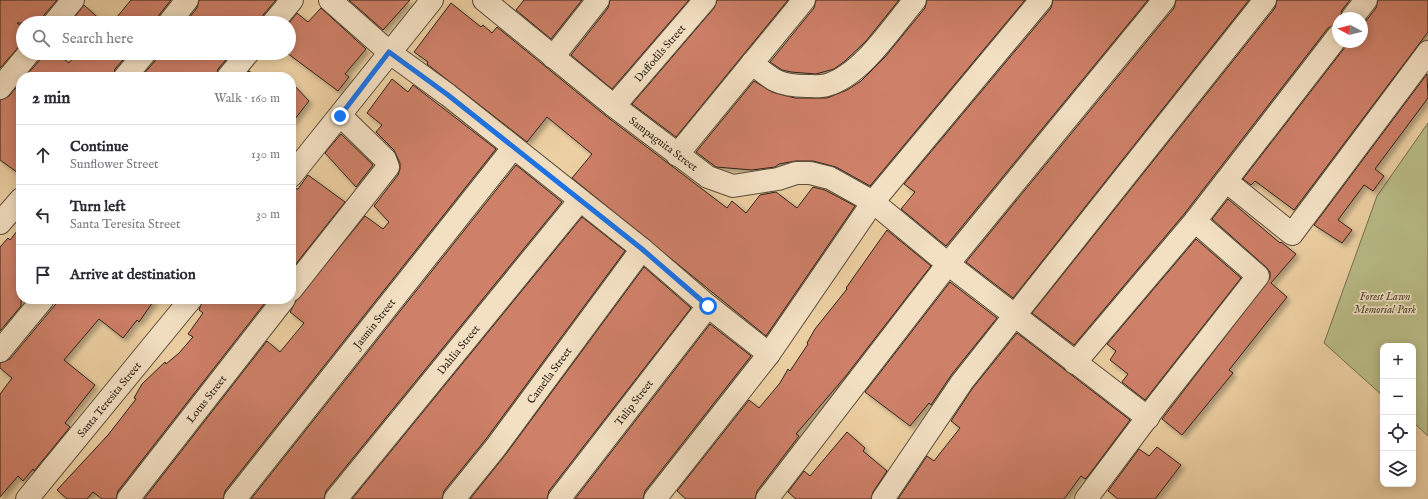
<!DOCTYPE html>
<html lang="en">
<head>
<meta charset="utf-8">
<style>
	:root { --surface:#fff; --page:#f2f2f3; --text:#2b2b33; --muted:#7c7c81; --line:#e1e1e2 }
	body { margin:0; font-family:"IM FELL English",serif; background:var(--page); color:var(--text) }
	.controls { position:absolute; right:12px; bottom:12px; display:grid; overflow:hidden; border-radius:8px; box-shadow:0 2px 10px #0003 }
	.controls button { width:36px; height:36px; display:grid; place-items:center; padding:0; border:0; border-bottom:1px solid var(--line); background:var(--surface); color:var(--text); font:20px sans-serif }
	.compass { position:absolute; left:1332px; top:12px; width:36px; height:36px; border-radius:50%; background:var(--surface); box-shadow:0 2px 10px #0003; rotate:277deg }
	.stop { position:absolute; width:12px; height:12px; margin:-9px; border:3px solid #1a73e8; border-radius:50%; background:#fff }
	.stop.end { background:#1a73e8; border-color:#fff; box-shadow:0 1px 4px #0008 }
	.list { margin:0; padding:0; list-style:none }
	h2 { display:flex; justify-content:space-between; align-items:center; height:52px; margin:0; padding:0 16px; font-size:17px }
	h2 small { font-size:13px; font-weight:400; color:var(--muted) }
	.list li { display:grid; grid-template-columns:26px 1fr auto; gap:12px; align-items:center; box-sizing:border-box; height:60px; padding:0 16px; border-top:1px solid var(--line) }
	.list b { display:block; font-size:15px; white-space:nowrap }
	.list p { margin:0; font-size:13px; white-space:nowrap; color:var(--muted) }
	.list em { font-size:13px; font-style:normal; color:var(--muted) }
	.icon { flex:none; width:22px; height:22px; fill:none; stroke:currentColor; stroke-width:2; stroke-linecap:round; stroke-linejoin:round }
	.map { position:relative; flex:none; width:1428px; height:499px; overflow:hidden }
	.search { position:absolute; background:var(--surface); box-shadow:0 2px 10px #0003; left:16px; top:16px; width:280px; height:44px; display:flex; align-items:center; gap:10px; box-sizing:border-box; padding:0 14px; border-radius:22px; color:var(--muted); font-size:15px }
	.panel { position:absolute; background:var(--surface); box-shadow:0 2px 10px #0003; left:16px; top:72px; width:280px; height:232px; border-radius:16px }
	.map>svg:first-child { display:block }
</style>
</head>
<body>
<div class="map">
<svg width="1428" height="499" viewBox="0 0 1428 499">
	<defs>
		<filter id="shadow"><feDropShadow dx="3.5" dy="3.5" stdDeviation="2" flood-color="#0004"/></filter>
	</defs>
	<rect width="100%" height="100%" fill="#edd0a3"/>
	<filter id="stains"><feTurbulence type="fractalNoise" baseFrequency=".005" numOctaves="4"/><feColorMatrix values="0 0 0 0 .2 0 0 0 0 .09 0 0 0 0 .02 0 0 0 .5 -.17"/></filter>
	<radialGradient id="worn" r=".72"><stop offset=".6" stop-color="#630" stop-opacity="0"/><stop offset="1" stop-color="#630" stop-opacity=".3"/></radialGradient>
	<path fill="#b8bb86" stroke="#726f4f" d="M1428,123V436L1413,422V346H1383V396L1324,343L1377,196Z"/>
	<path fill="#ce8067" stroke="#2c2318" filter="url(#shadow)" d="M0,0H57L44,15L42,23H17L23,27V42L0,68Z
		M131,0H171L159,15L157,23H112Z
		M199,0H276L263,15L261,23H185L197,8Z
		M349,0H410L383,30Z
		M524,0H582L551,39L516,10Z
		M610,0H689L612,89L571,55L608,8Z
		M717,0H788L676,137L632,104L714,8Z
		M816,0H899L866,41L845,61L834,69L816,74L791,72L782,70L770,62L814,8Z
		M927,0H1025L870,186L836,167L813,161H796L779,164L775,167L752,170L716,167L696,152L754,81L772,92L795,98H827L847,90L861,81L885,57L925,8Z
		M1053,0H1148L946,246L901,209L915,192L904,184L1051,8Z
		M1176,0H1249L1013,298L966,262L1174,8Z
		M1277,0H1350L1342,10L1340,18H1338V24L1328,28L1185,213L1074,345L1032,313L1275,8Z
		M1378,0H1428V32L1294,210L1255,181L1251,185L1243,179L1349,42H1362V26L1376,8Z
		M451,3L481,27L483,25L492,33L497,27L606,116L727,208L732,201L746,213L760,195L776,192L797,208L813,187L825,190L855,206L766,336L572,178L592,154L547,117L527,142L427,64L428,62L414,52Z
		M84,5L104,23H70Z
		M321,8L366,49L345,74L349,77L338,91L287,53H289V23L297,13L308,22Z
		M41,53H56L69,63L77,53H129L115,69L113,77H25L39,61Z
		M157,53H229L230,55L218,69L216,77H141L155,61Z
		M249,71L257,77H244Z
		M1427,74L1428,98L1375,169L1384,176L1373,191L1364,185L1338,220L1352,230L1342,243L1314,225Z
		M392,79L408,92L413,85L496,149L225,491L223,499H144L267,341L280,352L304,323L290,312L296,301L365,216L383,229L389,222L374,206L398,175L400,169V163L394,150L376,132L382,125L367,113Z
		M21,82V175L0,160V100L9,96Z
		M291,82L309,101L291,124Z
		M341,134L373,165L356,187L325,153Z
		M516,165L562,202L326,491L324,499H251Z
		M308,175L345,202L291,270V188L298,189Z
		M1228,199L1280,243L1281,242L1296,254L1271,283L1287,297L1229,370L1233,373L1182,435L1162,419L1270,278V272L1266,267L1212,219Z
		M582,217L625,251L486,439L444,491L442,499H352Z
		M21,226V306L0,331V247L8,238L10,240Z
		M887,230L931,266L845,377L796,434L799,436L757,491L755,499H686L677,491L749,400L759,408L780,383L788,369L790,371L808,344L807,343L815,329L847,289L846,288Z
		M1196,239L1241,278L1145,400L1122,382L1128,374L1110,360L1116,351L1107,344Z
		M644,267L691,308L549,491L547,499H470L506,454Z
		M950,282L997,318L952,374L931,405L929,403L910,426L865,392Z
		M60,299H155L139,322L137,320L123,338L99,319L64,360L95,385L65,423L70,427L34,471L33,469L23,481L18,476L0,497V394L12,378L0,368V363L10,359Z
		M203,299H268L118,491L116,499H102L93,492L87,499H67L57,490L108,435L136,399L134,398L142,384L165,362L166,364L179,353L193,337L188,334L203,313L199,310Z
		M710,324L751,356L645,491L643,499H575Z
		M1017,333L1130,420L1088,476L1085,479L1081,476L1064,499H898L927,456L934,461L960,428L951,421L972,389Z
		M847,432L865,448L863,451L887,471L873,492L871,499H796L788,492L804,471L810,476Z
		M1157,447L1181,465L1155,499H1118L1108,491L1139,449L1149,456Z"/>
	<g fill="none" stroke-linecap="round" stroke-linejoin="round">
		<defs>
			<g id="street">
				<path d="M330,0L389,52L448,95L642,249L708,306L769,354"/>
				<path id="s1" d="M484,0L614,106L708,177L733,186L778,179L796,173H810L830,178L873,202L948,264L1148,418"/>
				<path d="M1352,18L1366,0"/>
				<path d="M54,23L73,0"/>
				<path d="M169,23L187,0"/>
				<path d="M273,23L292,0"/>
				<path d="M553,57L598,0"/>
				<path d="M752,63C772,80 779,86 806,86C812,86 821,87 827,85C862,75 892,27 915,0"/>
				<path d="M125,77L145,53"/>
				<path d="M228,77L248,53"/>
				<path d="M0,88L29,53"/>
				<path id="s2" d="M614,106L705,0"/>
				<path d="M677,155L804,0"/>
				<path d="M291,176L432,0"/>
				<path d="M1226,181L1292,234L1428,52"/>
				<path d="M0,223L21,199"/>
				<path d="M291,290L388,167L385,159L341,116"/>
				<path d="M0,351L43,299"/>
				<path d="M1075,363L1195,221L1338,36"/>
				<path id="s3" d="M27,499L191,299"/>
				<path id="s4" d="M128,499L284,299"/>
				<path id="s5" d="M235,499L513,148"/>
				<path id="s6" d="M336,499L580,200"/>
				<path id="s7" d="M454,499L496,447L642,249"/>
				<path id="s8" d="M559,499L708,306"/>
				<path d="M655,499L769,354L873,202L1041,0"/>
				<path d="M767,499L948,264L1164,0"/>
				<path d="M883,499L962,382L1265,0"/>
				<path d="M1086,499L1159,402L1258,276L1195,221"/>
			</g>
		</defs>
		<use href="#street" stroke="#5c4e3b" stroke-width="24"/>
		<use href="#street" stroke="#f3e0c3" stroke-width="22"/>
	</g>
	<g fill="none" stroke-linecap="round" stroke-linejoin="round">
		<path stroke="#1a73e8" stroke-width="5" d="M340,116L389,52L448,95L642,249L708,306"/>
	</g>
	<g text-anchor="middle" stroke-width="3.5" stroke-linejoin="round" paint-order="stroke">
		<g font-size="11" fill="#2c2318" stroke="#f3e0c3">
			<text dy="4" stroke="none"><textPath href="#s2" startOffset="70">Daffodils Street</textPath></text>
			<text dy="4" stroke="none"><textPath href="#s1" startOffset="230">Sampaguita Street</textPath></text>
			<text dy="4" stroke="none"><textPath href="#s5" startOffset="224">Jasmin Street</textPath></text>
			<text dy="4" stroke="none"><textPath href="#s6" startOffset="193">Dahlia Street</textPath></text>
			<text dy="4" stroke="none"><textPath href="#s7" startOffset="156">Camella Street</textPath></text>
			<text dy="4" stroke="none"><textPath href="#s3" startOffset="129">Santa Teresita Street</textPath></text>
			<text dy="4" stroke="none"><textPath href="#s4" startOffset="127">Lotus Street</textPath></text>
			<text dy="4" stroke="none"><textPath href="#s8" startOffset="122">Tulip Street</textPath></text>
		</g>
		<g font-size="11" font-style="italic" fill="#4f4934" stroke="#f3e0c3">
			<text x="1385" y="300">Forest Lawn<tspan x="1385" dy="13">Memorial Park</tspan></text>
		</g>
	</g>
	<rect width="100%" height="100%" filter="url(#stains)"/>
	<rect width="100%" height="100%" fill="url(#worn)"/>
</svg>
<div class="controls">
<button>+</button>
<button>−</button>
<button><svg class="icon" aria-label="locate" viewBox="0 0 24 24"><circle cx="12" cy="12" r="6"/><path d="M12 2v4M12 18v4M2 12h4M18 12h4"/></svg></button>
<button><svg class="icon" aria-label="layers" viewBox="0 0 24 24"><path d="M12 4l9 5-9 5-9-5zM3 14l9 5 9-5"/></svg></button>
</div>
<svg class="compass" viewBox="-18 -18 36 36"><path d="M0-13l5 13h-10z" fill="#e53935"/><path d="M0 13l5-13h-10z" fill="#7c7c81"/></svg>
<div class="stop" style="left:708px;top:306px"></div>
<div class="stop end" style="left:340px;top:116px"></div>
<div class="search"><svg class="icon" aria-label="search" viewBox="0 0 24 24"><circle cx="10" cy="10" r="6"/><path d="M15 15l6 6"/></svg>Search here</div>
<section class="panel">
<h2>2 min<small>Walk · 160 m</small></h2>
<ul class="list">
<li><svg class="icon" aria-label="ahead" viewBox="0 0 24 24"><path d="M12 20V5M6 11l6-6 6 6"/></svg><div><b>Continue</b><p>Sunflower Street</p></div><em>130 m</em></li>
<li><svg class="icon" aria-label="left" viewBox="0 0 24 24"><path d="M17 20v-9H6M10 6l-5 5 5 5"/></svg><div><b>Turn left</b><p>Santa Teresita Street</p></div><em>30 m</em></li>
<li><svg class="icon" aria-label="arrive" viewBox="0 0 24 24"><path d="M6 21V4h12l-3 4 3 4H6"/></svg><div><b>Arrive at destination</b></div></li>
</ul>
</section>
</div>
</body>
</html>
